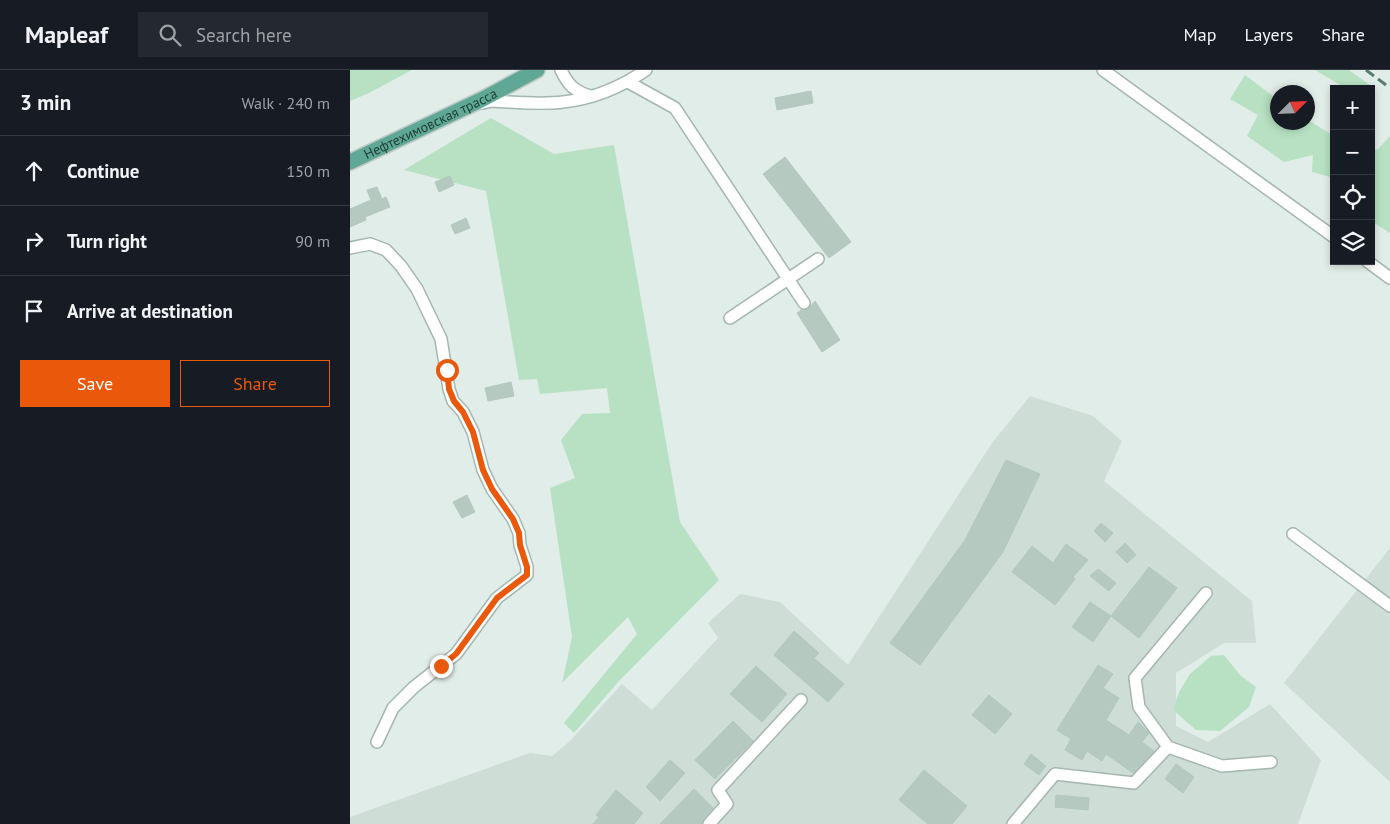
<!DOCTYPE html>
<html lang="en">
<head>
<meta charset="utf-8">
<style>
	:root { --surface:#171b24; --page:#242831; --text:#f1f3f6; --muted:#9ea1a6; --line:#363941; --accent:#ea580c }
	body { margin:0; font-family:"PT Sans",sans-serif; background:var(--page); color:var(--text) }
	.controls { position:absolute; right:15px; top:15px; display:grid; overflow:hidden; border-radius:0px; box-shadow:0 2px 8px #0003 }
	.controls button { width:45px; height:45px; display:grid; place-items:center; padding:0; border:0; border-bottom:1px solid var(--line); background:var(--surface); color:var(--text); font:25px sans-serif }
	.compass { position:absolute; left:920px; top:15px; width:45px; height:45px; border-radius:50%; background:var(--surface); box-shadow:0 2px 8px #0003; rotate:66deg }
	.stop { position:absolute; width:15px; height:15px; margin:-11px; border:4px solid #ea580c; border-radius:50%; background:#fff }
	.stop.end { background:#ea580c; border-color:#fff; box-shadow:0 1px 5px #0008 }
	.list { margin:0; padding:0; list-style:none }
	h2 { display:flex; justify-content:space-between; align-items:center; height:65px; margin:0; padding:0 20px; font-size:21px }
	h2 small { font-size:16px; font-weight:400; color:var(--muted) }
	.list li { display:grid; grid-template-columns:32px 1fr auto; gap:15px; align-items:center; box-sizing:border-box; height:70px; padding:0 20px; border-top:1px solid var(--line) }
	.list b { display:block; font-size:19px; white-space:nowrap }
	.list em { font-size:16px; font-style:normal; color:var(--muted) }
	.actions { display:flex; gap:10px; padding:15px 20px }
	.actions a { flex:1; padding:11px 0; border:1px solid var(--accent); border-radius:0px; text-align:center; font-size:18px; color:var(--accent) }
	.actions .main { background:var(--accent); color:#fff }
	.icon { flex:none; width:28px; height:28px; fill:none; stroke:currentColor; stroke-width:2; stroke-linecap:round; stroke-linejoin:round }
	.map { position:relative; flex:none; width:1040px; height:754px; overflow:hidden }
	header { display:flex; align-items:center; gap:30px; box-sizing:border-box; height:70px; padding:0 25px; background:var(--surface); border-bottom:1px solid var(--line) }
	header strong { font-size:24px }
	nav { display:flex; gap:28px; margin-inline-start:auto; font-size:18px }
	.search { width:350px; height:45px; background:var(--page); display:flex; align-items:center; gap:12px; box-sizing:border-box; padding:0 18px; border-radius:0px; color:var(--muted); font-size:19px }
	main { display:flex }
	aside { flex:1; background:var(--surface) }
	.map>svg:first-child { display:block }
</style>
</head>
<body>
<header>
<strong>Mapleaf</strong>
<div class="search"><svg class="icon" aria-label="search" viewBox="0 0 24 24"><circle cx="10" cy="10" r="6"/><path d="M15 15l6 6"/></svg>Search here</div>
<nav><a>Map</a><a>Layers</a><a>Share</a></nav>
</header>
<main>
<aside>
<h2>3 min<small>Walk · 240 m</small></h2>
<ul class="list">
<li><svg class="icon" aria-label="ahead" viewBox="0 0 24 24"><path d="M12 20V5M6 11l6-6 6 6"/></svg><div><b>Continue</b></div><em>150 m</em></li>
<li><svg class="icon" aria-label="right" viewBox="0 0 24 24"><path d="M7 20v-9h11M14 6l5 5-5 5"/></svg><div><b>Turn right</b></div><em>90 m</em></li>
<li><svg class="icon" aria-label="arrive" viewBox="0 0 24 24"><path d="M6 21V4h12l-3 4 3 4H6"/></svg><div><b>Arrive at destination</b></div></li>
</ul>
<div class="actions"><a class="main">Save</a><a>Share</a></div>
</aside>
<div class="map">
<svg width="1040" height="754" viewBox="0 0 1040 754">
	<rect width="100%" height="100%" fill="#e1ede8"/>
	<path fill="#cfddd7" d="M680,326L743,346L772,371L754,411L902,531L906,573H874L826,603V656L858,672L920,634L971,690L948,754H0V747L180,683L202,686L220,671L272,614L302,640L368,568L358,553L390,524L430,532L498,595L642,373Z
		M1040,478V712L934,613Z"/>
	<path fill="#b7e1c2" d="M0,0H62L19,23L0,31Z
		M965,0H999L1024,18L1021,20L997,19Z
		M895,5L927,29L928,52H958V50L984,66V108L962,102L963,85L934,92L897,66L908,45L880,29Z
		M141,48L204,84L264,75L330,452L369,510L268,612L224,663L214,653L287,564L278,547L212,613L222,567L200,418L225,408L211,370L232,344L260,343L257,318L190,324L187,309L169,310L136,121L54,100Z
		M1040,66V163L1021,151V81L1028,79Z
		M874,585L891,606L906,617L899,637L870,661L846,660L823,640L829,622L840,604L861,586Z"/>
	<path fill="#b6c9c1" stroke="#b2c8bf" d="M461,21L463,33L427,40L425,28Z
		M435,87L501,172L479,188L413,104Z
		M100,106L104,115L89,122L85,112Z
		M27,117L32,129L36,127L40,137L15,147L16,150L0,157V139L21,130L17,120Z
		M116,148L120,158L105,164L101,155Z
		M465,231L490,270L472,282L447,243L451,240L458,239Z
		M161,312L164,326L138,331L135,318Z
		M656,390L690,404L653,482L570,595L540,573L615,470Z
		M117,425L125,442L112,448L103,432Z
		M751,453L763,463L755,472L744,461Z
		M775,473L786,485L777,493L766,482Z
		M716,474L738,490L723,507L725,509L705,535L662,502L682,476L703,493Z
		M799,497L827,518L789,568L761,546Z
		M748,499L766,513L759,521L740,506Z
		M740,532L761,546L743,572L722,557Z
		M444,561L469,583L464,588L494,614L478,632L424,585Z
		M748,595L763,604L753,618L769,628L756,650L779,665L788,652L799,663L792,672L804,681L783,703L756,684L752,691L737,681L732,690L715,680L721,669L707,660Z
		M406,596L437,624L412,652L380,624Z
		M639,625L662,644L645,664L622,645Z
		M383,651L403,671L365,709L345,690Z
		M681,684L696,696L689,705L674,694Z
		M320,690L335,703L310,731L296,717Z
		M826,694L844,707L833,723L815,709Z
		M574,700L617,736L602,754H578L549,730Z
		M344,719L363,738L353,749L352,754H310Z
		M266,720L293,743L284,754H243L249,747L246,745Z
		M706,725L739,728L738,740L705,737Z"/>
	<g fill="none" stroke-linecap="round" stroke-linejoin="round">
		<defs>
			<path id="minor" d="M211,0C218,15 225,22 241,26
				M753,0L984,167
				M278,12L325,38L454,233
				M133,33L142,31C165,32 190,35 213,32C243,29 271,17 296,0
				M0,178L20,174L36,180L51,196L67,219L91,269L99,319L103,331L113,342L123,362L133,400L142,419L163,449L169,463L170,475L177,497V505L147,528L106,584L64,617L43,638L27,672
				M1017,191L1040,208
				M380,248L468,189
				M943,464L1040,536
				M818,677L789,637L785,608L856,523
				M359,754L377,734L368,720L451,630
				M663,754L705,704L784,713L818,677L872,696L921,692"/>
			<g id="major">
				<path id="s1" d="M0,92L133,29L187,0"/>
			</g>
		</defs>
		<use href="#minor" stroke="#a3b6af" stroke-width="14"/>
		<use href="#major" stroke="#c0cac7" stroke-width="18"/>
		<use href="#minor" stroke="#fff" stroke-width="11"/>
		<use href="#major" stroke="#60a896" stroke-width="15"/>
		<path stroke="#597c73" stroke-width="3" stroke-dasharray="10 5" stroke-linecap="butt" d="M1016,0L1040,18"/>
	</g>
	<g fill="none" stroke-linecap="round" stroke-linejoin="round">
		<path stroke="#ea580c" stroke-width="6" d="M91,596L106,584L147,528L177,505V497L170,475L169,463L163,449L142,419L133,400L123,362L113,342L104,331L99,319L97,300"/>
	</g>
	<g text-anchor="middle" stroke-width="4" stroke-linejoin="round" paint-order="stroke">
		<g font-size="14" fill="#1f4037" stroke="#f2f9f6">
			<text dy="5" stroke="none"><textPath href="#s1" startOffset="89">Нефтехимовская трасса</textPath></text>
		</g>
	</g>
</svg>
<div class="controls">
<button>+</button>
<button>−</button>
<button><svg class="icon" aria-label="locate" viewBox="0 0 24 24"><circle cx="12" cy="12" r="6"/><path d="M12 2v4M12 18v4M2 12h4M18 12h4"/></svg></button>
<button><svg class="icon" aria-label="layers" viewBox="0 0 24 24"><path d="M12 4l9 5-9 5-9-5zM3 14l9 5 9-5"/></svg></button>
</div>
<svg class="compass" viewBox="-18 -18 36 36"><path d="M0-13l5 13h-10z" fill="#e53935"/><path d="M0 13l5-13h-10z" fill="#9ea1a6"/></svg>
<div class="stop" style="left:97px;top:300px"></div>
<div class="stop end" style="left:91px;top:596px"></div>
</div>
</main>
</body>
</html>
